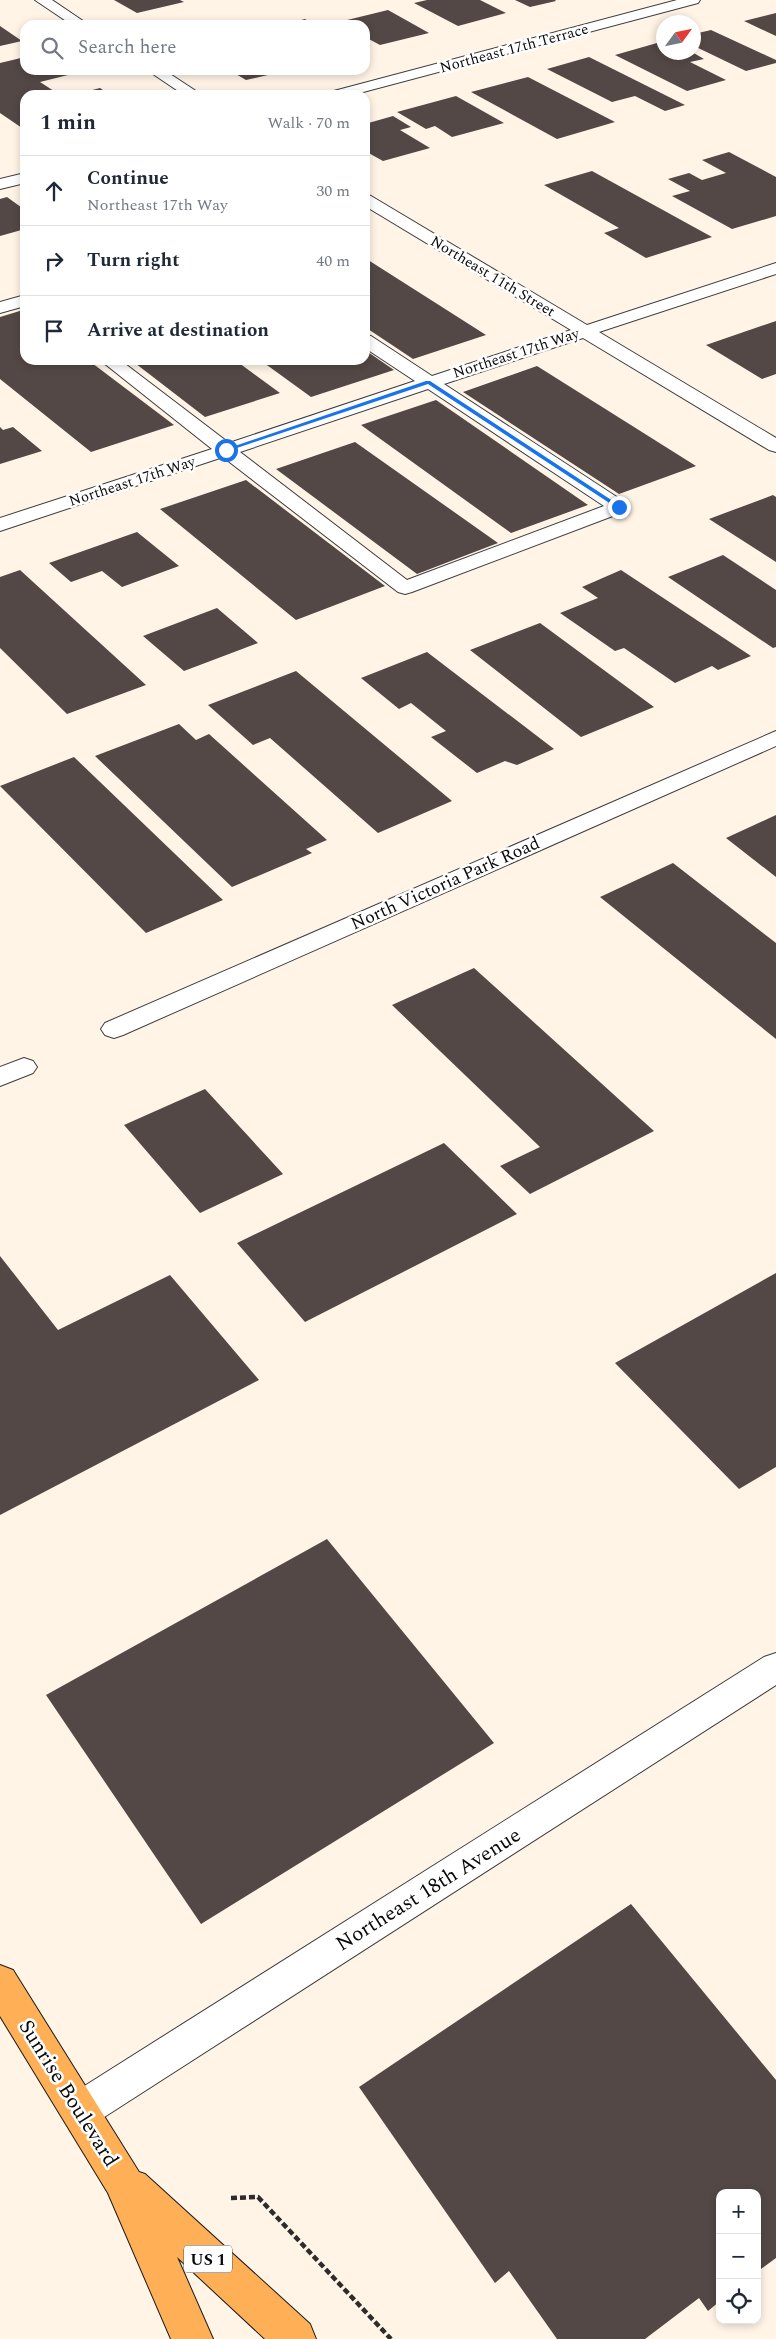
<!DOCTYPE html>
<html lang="en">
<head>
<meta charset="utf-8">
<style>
	:root { --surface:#fff; --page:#f2f2f3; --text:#1f2937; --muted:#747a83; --line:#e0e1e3 }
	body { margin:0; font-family:Spectral,serif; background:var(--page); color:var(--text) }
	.controls { position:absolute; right:15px; bottom:15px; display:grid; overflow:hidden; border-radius:10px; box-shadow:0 2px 8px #0003 }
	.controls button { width:45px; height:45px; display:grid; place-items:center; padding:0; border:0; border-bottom:1px solid var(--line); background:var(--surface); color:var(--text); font:25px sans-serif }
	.compass { position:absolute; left:656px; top:15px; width:45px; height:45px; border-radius:50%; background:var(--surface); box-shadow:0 2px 8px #0003; rotate:57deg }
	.stop { position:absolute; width:15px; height:15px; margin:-11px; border:4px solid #1a73e8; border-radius:50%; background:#fff }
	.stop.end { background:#1a73e8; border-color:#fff; box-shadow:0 1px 5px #0008 }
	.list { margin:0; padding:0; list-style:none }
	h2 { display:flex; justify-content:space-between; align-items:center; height:65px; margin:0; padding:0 20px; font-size:21px }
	h2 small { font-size:16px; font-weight:400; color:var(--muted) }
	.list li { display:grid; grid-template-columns:32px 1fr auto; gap:15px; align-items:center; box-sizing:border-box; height:70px; padding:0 20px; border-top:1px solid var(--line) }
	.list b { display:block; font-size:19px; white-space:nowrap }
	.list p { margin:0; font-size:16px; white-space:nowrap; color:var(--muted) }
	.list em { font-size:16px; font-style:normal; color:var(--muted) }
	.icon { flex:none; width:28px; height:28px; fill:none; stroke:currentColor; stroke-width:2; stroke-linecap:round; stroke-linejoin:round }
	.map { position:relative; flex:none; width:776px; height:2339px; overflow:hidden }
	.search { position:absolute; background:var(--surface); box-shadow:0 2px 8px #0003; left:20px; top:20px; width:350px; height:55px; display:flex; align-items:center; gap:12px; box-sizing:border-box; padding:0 18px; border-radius:15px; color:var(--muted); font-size:19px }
	.panel { position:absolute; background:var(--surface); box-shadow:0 2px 8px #0003; left:20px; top:90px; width:350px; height:275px; border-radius:15px }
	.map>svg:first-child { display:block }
</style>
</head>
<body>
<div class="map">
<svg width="776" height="2339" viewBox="0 0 776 2339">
	<rect width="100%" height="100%" fill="#fff4e6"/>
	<path fill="#534846" d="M114,0H180L184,2L137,13Z
		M427,0H480L506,13L458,26L414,3Z
		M515,0H555L556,1L530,7Z
		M388,10L429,33L380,45L365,37V25H344L339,22Z
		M776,13V36L744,21Z
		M305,19L315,25H286V24Z
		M0,26L22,41L0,46Z
		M711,30L776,60V63L746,71L694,46V34Z
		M664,41V52H692L704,59L690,62L726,80L687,91L615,55Z
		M25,57V70H71L76,73L40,82L60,95H25V130L0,113V63Z
		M589,57L685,105L665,111L635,96L612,102L547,69Z
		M229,70H285V71L246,80Z
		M528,77L615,122L557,139L471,92Z
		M100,88L110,95H77V94Z
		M456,96L504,123L452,137L435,126L426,129L397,112Z
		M393,116L411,127L400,130L430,148L383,161L365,151V124Z
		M729,152L776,177V216L732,229L672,196L690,191L668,179L689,173L702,180L726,173L702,160Z
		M592,171L712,237L646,258L604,233L619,228L544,185Z
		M7,197L25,210V229L0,236V199Z
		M365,258L486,335L413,359L365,327Z
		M23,310L25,360H88L174,425L91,452L0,379V317Z
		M776,321V374L762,379L706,345Z
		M365,350L394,370L311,397L260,360H365Z
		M131,360H235L280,393L205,417Z
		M537,366L696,466L619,494L463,392Z
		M436,400L588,505L511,533L361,425Z
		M0,427L3,430L13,427L42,451L0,464Z
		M355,442L498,543L417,574L276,469Z
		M246,480L385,586L296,620L160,509Z
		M773,495L776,497V562L709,519Z
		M137,532L179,566L122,587L102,571L71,582L49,563Z
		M723,555L776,590V647L773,648L668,577Z
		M20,570L146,685L67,714L0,648V577Z
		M621,570L751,656L718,670L712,666L675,683L624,648L615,651L560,613L598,598L582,587Z
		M217,608L258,643L184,671L143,636Z
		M540,623L654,707L581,737L470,650Z
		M427,652L554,749L517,765L505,761L477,773L431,737L446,731L411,703L399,709L361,678Z
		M296,671L452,801L378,833L270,738L253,745L208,705Z
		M179,724L196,740L209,734L327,840L306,849L312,853L232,887L95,756Z
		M74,757L223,900L146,933L0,786Z
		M776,815V877L726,838Z
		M673,863L776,943V1039L600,897Z
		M474,968L654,1131L530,1194L500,1166L540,1147L392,1005Z
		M205,1089L283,1174L200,1213L124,1125Z
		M444,1143L517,1214L305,1322L237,1243Z
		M0,1256L58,1330L170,1275L259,1380L0,1515Z
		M776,1273V1467L739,1489L615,1363Z
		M327,1539L494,1743L201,1924L46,1695Z
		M631,1904L776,2080V2258L757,2272V2193H720V2301L708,2311L699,2298L645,2339H557L509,2271L495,2283L359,2087Z"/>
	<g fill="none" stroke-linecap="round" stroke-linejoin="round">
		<defs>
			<path id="minor" d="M35,0H52L89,25H72Z
				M677,0H700L698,3L352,95H327L330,92Z
				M147,70H164L202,95H184Z
				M25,173V183L0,189V179Z
				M365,194L371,196L587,325L776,263V274L599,332L776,438V452L769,450L583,338L444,384L626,503L629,507L626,511L412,592L405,594L398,592L223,457L0,531V518L212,449L100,360H120L229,443L415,381L365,348V335L371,336L432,376L571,330L365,206ZM428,389L604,506L407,580L240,452Z
				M25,295V306L0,313V302Z
				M776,731V746L123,1035L114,1038L105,1035L101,1029L105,1023Z
				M24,1058L33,1061L37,1067L33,1073L0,1086V1067Z
				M776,1653V1685L95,2123L81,2129L67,2123L62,2110L67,2097L764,1657Z"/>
			<path id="major" d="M0,1965L13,1970L139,2172L145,2174L310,2324L316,2339H265L177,2257L213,2339H171L108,2193L0,2016Z"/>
		</defs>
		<use href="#minor" stroke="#3d3d3d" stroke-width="2"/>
		<use href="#major" stroke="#1b1b1b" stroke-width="2"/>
		<path stroke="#2c2c2c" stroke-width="4.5" stroke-dasharray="6 3" stroke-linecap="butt" d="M231,2198L258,2197L391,2339"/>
		<use href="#minor" fill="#fff" fill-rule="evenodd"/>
		<use href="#major" fill="#ffaf56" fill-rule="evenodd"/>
	</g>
	<path fill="#1a73e8" d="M426,381H430L622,507L617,508L428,384L228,451L223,450Z"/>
	<g text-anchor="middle" stroke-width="5" stroke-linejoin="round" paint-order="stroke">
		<g font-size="15" fill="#0a0a0a" stroke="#fff">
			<text transform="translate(514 48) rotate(-15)" y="5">Northeast 17th Terrace</text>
			<text transform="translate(493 276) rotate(31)" y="5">Northeast 11th Street</text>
			<text transform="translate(516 353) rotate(-18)" y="5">Northeast 17th Way</text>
			<text transform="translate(132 481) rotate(-18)" y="5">Northeast 17th Way</text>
		</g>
		<rect fill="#fff" stroke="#545454" stroke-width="1" x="184" y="2245.5" width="48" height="27" rx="4"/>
		<g font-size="16" font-weight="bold" fill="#0a0a0a">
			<text x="208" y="2265">US 1</text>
		</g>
		<g font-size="18" fill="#0a0a0a" stroke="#fff">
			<text transform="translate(445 883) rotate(-24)" y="6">North Victoria Park Road</text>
		</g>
		<g font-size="21" fill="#0a0a0a" stroke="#fff">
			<text transform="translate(428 1889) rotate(-32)" y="7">Northeast 18th Avenue</text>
			<text transform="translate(69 2093) rotate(58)" y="7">Sunrise Boulevard</text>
		</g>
	</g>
</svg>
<div class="controls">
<button>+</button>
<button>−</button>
<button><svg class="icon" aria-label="locate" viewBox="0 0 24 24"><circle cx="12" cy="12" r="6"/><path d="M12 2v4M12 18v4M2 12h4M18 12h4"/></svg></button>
</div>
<svg class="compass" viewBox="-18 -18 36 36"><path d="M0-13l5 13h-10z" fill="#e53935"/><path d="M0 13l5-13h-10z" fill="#747a83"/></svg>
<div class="stop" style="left:226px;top:450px"></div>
<div class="stop end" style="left:619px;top:507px"></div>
<div class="search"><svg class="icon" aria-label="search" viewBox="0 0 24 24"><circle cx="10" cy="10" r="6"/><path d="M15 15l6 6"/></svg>Search here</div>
<section class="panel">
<h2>1 min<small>Walk · 70 m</small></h2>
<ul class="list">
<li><svg class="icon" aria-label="ahead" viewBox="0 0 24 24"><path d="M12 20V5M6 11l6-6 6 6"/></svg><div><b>Continue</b><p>Northeast 17th Way</p></div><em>30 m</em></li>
<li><svg class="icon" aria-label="right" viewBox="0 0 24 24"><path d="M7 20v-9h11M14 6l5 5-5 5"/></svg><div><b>Turn right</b></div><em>40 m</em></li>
<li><svg class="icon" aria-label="arrive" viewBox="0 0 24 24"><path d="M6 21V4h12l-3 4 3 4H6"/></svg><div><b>Arrive at destination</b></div></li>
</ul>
</section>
</div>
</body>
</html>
